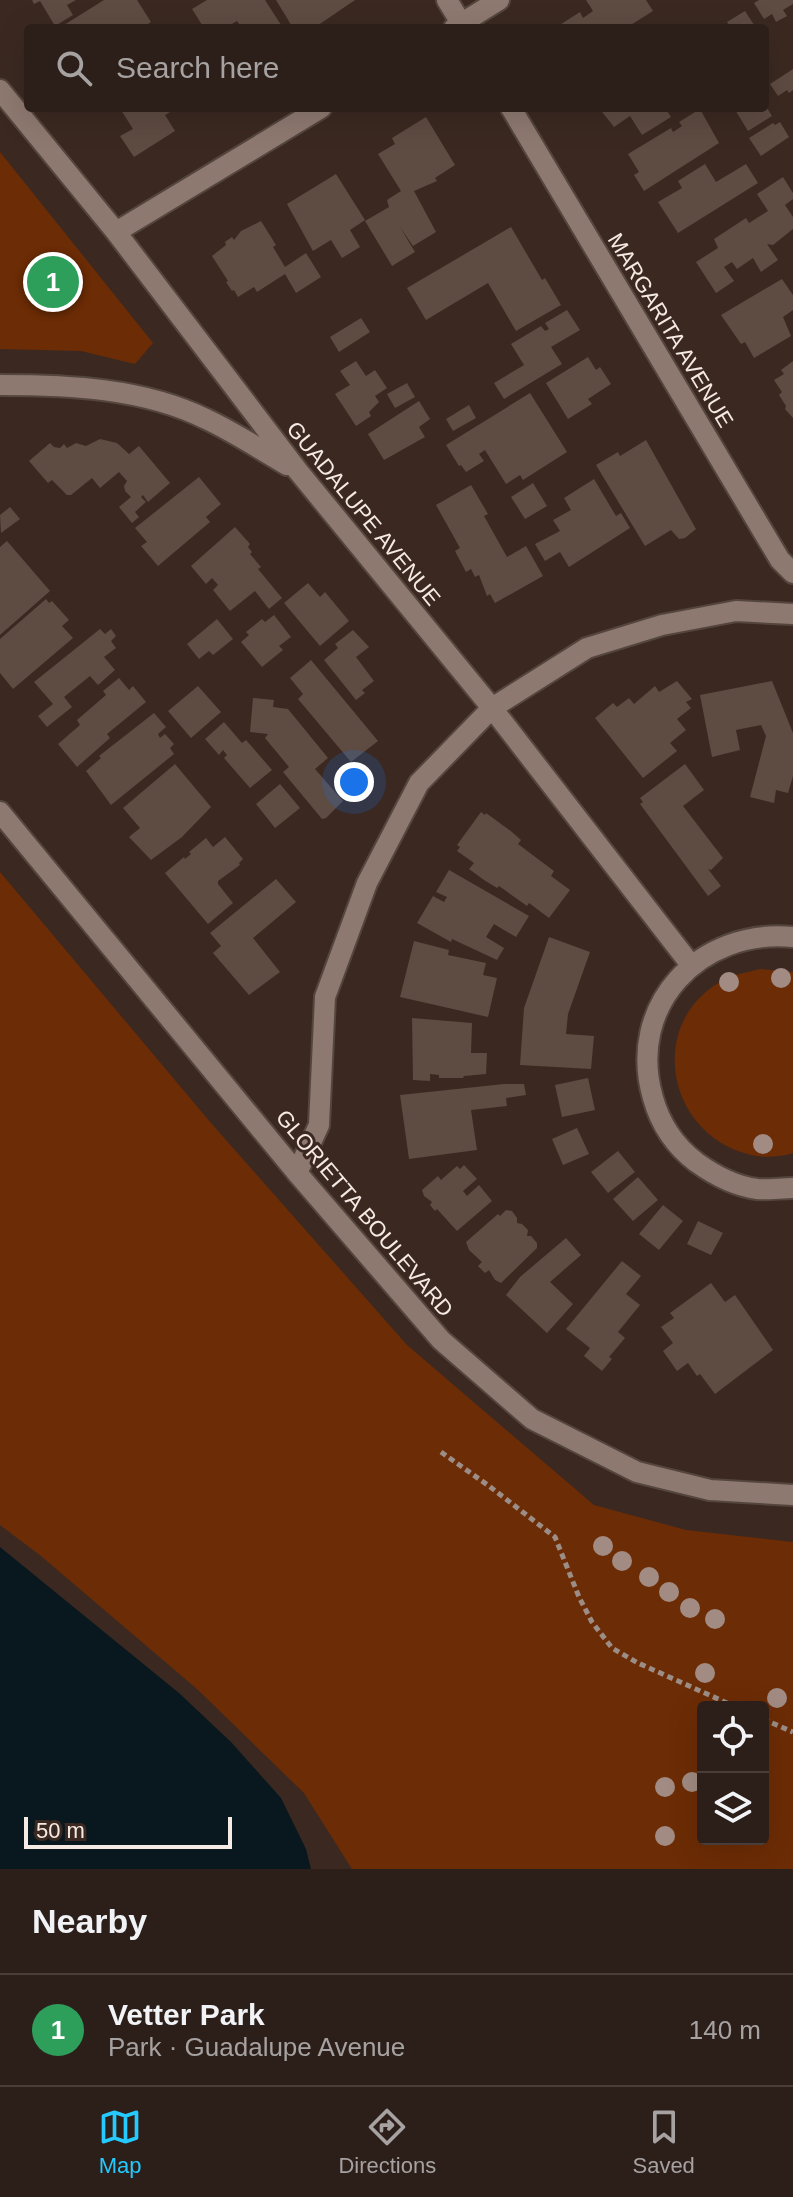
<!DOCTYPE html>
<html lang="en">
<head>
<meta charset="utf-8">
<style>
	:root { --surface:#2c1f19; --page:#342722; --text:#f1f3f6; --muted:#a6a2a2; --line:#483d38; --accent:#26c9fe }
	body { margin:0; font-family:Arial,sans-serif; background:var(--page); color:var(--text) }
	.controls { position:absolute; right:24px; bottom:24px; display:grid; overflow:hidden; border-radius:8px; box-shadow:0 8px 32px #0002 }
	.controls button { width:72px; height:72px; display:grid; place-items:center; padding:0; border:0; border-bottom:2px solid var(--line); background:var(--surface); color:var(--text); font:40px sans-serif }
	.scale { position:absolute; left:24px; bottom:20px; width:208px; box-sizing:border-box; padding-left:8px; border:4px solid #f6eae4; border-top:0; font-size:22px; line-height:28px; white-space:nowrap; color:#f6eae4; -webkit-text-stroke:6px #3b2921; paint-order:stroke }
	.you { position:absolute; left:354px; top:782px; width:28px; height:28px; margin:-20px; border:6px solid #fff; border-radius:50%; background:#1a73e8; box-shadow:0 0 0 12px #1a73e833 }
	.badge { display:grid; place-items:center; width:52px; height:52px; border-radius:50%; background:var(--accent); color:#fff; font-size:26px; font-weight:700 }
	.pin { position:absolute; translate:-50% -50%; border:4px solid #fff; box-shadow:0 2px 8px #0006 }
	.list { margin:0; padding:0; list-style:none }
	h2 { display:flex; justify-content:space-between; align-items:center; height:104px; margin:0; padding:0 32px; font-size:34px }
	h2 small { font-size:26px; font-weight:400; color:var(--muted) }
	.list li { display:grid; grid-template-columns:52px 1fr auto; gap:24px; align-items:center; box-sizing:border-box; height:112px; padding:0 32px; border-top:2px solid var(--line) }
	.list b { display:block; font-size:30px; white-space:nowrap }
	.list p { margin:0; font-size:26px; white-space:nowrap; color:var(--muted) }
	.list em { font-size:26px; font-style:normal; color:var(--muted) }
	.icon { flex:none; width:44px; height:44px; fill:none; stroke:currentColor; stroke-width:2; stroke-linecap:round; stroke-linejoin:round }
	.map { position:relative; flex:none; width:793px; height:1869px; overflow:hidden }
	.search { position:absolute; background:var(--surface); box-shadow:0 8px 32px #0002; left:24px; right:24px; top:24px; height:88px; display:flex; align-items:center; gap:20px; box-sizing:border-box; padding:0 28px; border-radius:8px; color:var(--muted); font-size:30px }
	.sheet { height:216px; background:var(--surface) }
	nav { display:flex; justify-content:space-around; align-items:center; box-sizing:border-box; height:112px; border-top:2px solid var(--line); background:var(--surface); font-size:22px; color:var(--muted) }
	nav a { display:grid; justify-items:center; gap:4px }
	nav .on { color:var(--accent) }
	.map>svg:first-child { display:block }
</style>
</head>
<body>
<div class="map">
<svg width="793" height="1869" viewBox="0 0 793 1869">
	<rect width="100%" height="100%" fill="#3b2921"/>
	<path fill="#6c2c05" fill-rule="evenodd" d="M0,152L153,343L135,364L81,351L0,349Z
		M0,872L211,1123L407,1345L594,1505L686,1530L793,1542V1869H352L304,1793L197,1689L41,1556L0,1525ZM703,1707H763V1839H703Z
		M760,969L793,972V1153C778,1158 759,1158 744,1153C661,1127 648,1013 730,977C739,973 750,972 760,969Z"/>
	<path fill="#09181e" d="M0,1547L179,1693L231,1742L281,1798L306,1849L311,1869H0Z"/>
	<path fill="#5e4b42" d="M32,0H76L67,5L73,15L55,26L40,1L34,4Z
		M104,0H137L151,22L142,28H66L64,25Z
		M207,0H265L283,28H242L237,21L225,28H204L192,9Z
		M276,0H355L314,28H293Z
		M586,0H646L653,11L626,28H555L580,12L583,18L593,11Z
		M759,0H793V4L783,10L787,16L776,22L772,14L764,19L754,3Z
		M745,11L756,28H731L727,22Z
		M793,69V90L789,93L787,90L778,96L770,84Z
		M124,108H177L165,115L175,131L134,157L120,136L133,129L121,110Z
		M599,108H665L671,117L642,135L630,116L614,127Z
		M734,108H767L772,116L748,131Z
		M700,109L719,143L644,191L634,175L639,172L628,154L671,128L673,132L682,126L679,122Z
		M426,117L455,165L435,178L437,181L414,191L436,232L413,246L400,227L415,252L392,266L365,221L389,207L387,200L401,191L378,154L395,144L392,138Z
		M780,122L789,137L761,156L749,138L773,123L775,125Z
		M705,164L716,182L746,164L758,183L678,233L658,202L682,188L678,181Z
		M336,174L365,220L350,230L360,247L342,258L331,240L313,251L287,204Z
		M783,177L793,193V199L785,205L793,217V229L773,245L767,244L778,260L761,272L753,258L737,269L732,262L724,267L734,281L716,293L696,262L718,248L714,239L746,218L749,223L768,211L757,194Z
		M261,221L276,245L273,247L285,267L306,253L321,277L296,293L285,274L257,292L254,287L238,297L234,290L232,291L226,282L228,281L212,256L226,245L225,242L232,237L234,240L241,231Z
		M511,227L542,280L545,278L561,305L516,331L488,283L426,320L407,288Z
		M782,279L793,295V310L783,317L791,336L754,358L745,342L741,344L721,315Z
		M567,310L580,330L551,347L562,364L504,399L494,383L524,365L511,344L541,326L545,331L549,329L545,323Z
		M361,318L370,332L339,352L330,337Z
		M588,357L596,370L600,367L611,384L588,399L592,404L568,419L546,383Z
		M356,361L366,376L375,370L387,388L375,396L379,402L369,412L371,416L356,426L335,394L350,385L340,371Z
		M793,361V418L785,409L786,406L779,395L782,392L774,380L784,374L781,370Z
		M407,383L415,397L395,408L387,394Z
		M530,393L567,452L523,480L520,475L506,484L485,450L479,454L484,461L466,472L461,465L459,466L446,445Z
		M419,401L430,419L419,427L425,437L384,460L368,434Z
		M469,405L476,418L453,431L446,419Z
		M100,439L117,443L129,454L139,446L170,483L148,502L143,495L141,497L146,502L135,512L139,517L132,523L119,507L131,497L125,491L124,486L127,481L119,472L100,488L92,478L71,495H67L52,480L48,483L29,461L50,443L54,447L60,448L64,444L67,448L76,443L86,446Z
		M646,440L696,529L685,538L679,539L671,530L645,546L596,465L618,452L620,456Z
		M199,477L221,504L206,517L210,522L158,566L141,546L147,542L135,528Z
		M594,479L616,516L621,513L630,528L569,567L560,552L545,561L535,544L560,531L553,520L571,510L564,498Z
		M533,483L547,506L525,519L511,497Z
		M471,485L488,514L484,516L507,557L526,546L543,576L495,603L490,594L487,596L479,575L475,577L471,569L466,572L455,551L460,548L436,505Z
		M10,507L20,519L1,533L0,515Z
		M235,527L250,544L248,547L252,552L250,554L261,567L258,569L282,598L269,609L255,591L230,611L213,590L218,585L212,578L206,584L191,566Z
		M7,541L50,591L0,635V547Z
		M308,583L320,597L325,592L349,621L320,646L284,603Z
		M46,599L49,603L52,601L69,620L62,626L73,638L13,689L0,673V639Z
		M274,615L291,637L279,646L283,650L262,667L241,642L249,635L246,632L262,619L265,622Z
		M217,619L233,639L213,655L209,651L199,659L187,644Z
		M100,629L105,634L111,629L116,636L111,641L116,648L104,657L115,670L98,685L90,676L64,697L72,707L47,727L38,716L53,704L34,682Z
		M353,630L369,647L356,657L374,681L362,690L365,693L356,700L324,660L338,648L335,644Z
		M311,660L378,741L351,762L298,699L303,694L290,678Z
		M119,678L129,690L133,686L146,702L107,734L110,738L77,767L58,744L80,725L77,720L106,695L103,691Z
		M677,681L692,699L686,702L691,708L677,719L686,730L670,743L677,751L643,778L595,718L613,703L617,707L629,698L634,704L655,686L659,692Z
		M772,681L793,733V776L788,793L776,790L774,803L750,797L766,736L761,725L736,730L740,750L712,757L700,695Z
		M198,686L221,712L191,738L168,711Z
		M253,698L274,700L273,707L288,709L328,758L315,769L343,801L326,818L322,819L283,772L289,767L265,738L268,734L250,732Z
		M154,713L166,727L158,734L160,738L165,734L174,744L170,748L174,754L111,805L86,771L101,758L99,756Z
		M224,722L242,743L246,740L272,770L250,788L224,758L227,755L223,750L219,755L205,739Z
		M175,764L211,807L182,837L151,860L129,837L140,828L123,808Z
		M685,764L704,790L683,806L723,858L711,870L708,869L721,886L708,896L640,804L643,802L640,798Z
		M280,784L300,808L275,828L256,804Z
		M481,812L485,815L486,813L512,832L521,840L518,844L554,871L551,876L570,890L549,918L529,903L527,906L499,886L497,888L484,880L469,869L474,863L457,851L460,847L457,845Z
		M225,837L243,859L239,863L240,865L218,881V884L233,903L208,924L165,873L184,857L185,859L191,854L189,852L206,838L213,847Z
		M449,870L529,916L516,937L494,924L486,937L504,948L497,960L452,939L451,942L417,923L433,896L444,902L447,897L436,892Z
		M276,879L296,902L253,938L280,972L249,995L213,953L221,946L210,933Z
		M549,937L590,952L568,1014L566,1034L594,1036L591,1069L520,1065L524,1008Z
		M414,941L449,950L448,955L486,963L483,975L497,978L488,1017L400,997Z
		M412,1018L472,1023L471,1053H487L486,1074L464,1076L463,1078H439V1075L430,1074V1081L413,1080Z
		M588,1078L595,1110L562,1117L555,1085Z
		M504,1084H524L526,1095L506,1098L507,1106L471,1110L477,1150L409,1159L400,1095Z
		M577,1128L589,1154L563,1165L552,1139Z
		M618,1151L635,1172L608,1193L591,1172Z
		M464,1165L477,1179L463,1191L467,1196L479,1185L492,1201L457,1231L437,1209L435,1211L430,1205L432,1202L424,1196L422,1190L438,1176L441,1180L457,1166L460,1169Z
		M638,1177L658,1200L633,1221L613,1199Z
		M663,1205L683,1221L659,1250L639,1234Z
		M506,1210L512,1211L517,1218V1223L522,1224L528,1230L527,1236H531L537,1243V1248L501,1283L495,1280L489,1270L485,1273L478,1266L482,1262L469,1250L466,1242L498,1214L500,1216Z
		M698,1221L723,1233L711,1255L687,1244Z
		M566,1238L581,1255L550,1282L573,1304L547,1333L506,1295L520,1277Z
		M622,1261L641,1276L626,1294L640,1305L618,1332L625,1338L609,1357L612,1359L602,1371L584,1356L590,1348L566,1329Z
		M711,1283L725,1302L735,1295L773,1350L715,1394L700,1374L697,1376L688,1363L677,1371L663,1351L673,1343L661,1327L674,1318L670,1313Z"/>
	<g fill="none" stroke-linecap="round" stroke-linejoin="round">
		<defs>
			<path id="minor" d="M447,0L464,28
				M454,28L499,0
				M0,90L116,232L298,471L492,708L691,965
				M511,108L780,560L793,573
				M116,232L321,108
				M0,385C69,385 143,388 206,419C234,432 261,450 287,465
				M0,812L297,1173L441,1340L532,1419L637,1472L710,1490L793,1495
				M793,937C700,928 626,1005 653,1098C660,1123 675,1146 696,1162C714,1175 734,1186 757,1189C768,1190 781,1188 793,1188
				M297,1173L319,1125L325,997L367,883L419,783L492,708L587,648L662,625L736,611L793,614"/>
		</defs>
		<use href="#minor" stroke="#54463e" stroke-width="24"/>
		<path stroke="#9c8d86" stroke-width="5" stroke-dasharray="6 4" stroke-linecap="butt" d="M441,1452L489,1486L555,1537L579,1597L592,1622L612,1648L638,1663L736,1707
			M763,1719L793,1732"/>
		<use href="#minor" stroke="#8e7970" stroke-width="20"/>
	</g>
	<g fill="#a18b82">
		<circle cx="781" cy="978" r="10"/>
		<circle cx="729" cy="982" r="10"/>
		<circle cx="763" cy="1144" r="10"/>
		<circle cx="603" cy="1546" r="10"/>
		<circle cx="622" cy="1561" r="10"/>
		<circle cx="649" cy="1577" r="10"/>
		<circle cx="669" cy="1592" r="10"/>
		<circle cx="690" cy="1608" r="10"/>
		<circle cx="715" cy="1619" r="10"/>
		<circle cx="705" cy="1673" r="10"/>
		<circle cx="777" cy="1698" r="10"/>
		<circle cx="692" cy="1782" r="10"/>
		<circle cx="665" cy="1787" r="10"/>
		<circle cx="665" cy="1836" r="10"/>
	</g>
	<g text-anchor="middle" stroke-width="6" stroke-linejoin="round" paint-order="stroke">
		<g font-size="22" fill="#f6eae4" stroke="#3b2921">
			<text transform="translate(671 330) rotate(59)" y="8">MARGARITA AVENUE</text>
			<text transform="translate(364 513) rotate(51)" y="8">GUADALUPE AVENUE</text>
			<text transform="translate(365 1213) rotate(50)" y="8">GLORIETTA BOULEVARD</text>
		</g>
	</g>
</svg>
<div class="controls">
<button><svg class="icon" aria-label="locate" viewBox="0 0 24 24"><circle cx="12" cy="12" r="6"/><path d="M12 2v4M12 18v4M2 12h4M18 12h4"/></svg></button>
<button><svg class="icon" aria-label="layers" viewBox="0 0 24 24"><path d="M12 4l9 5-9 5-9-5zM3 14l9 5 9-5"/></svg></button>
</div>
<div class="scale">50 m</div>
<div class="you"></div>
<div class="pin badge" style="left:53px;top:282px;background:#2e9e5b">1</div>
<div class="search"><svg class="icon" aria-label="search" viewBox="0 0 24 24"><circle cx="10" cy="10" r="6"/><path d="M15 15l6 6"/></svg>Search here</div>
</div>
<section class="sheet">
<h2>Nearby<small></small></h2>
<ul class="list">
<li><span class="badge" style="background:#2e9e5b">1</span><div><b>Vetter Park</b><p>Park · Guadalupe Avenue</p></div><em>140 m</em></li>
</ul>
</section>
<nav>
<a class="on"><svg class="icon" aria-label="map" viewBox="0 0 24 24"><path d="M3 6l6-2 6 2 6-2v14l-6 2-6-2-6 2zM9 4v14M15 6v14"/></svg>Map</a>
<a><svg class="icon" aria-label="directions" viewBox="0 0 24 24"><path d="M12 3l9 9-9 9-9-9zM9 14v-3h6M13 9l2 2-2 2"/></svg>Directions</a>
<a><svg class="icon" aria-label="saved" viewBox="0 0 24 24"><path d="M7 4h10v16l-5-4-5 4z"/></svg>Saved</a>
</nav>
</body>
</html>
